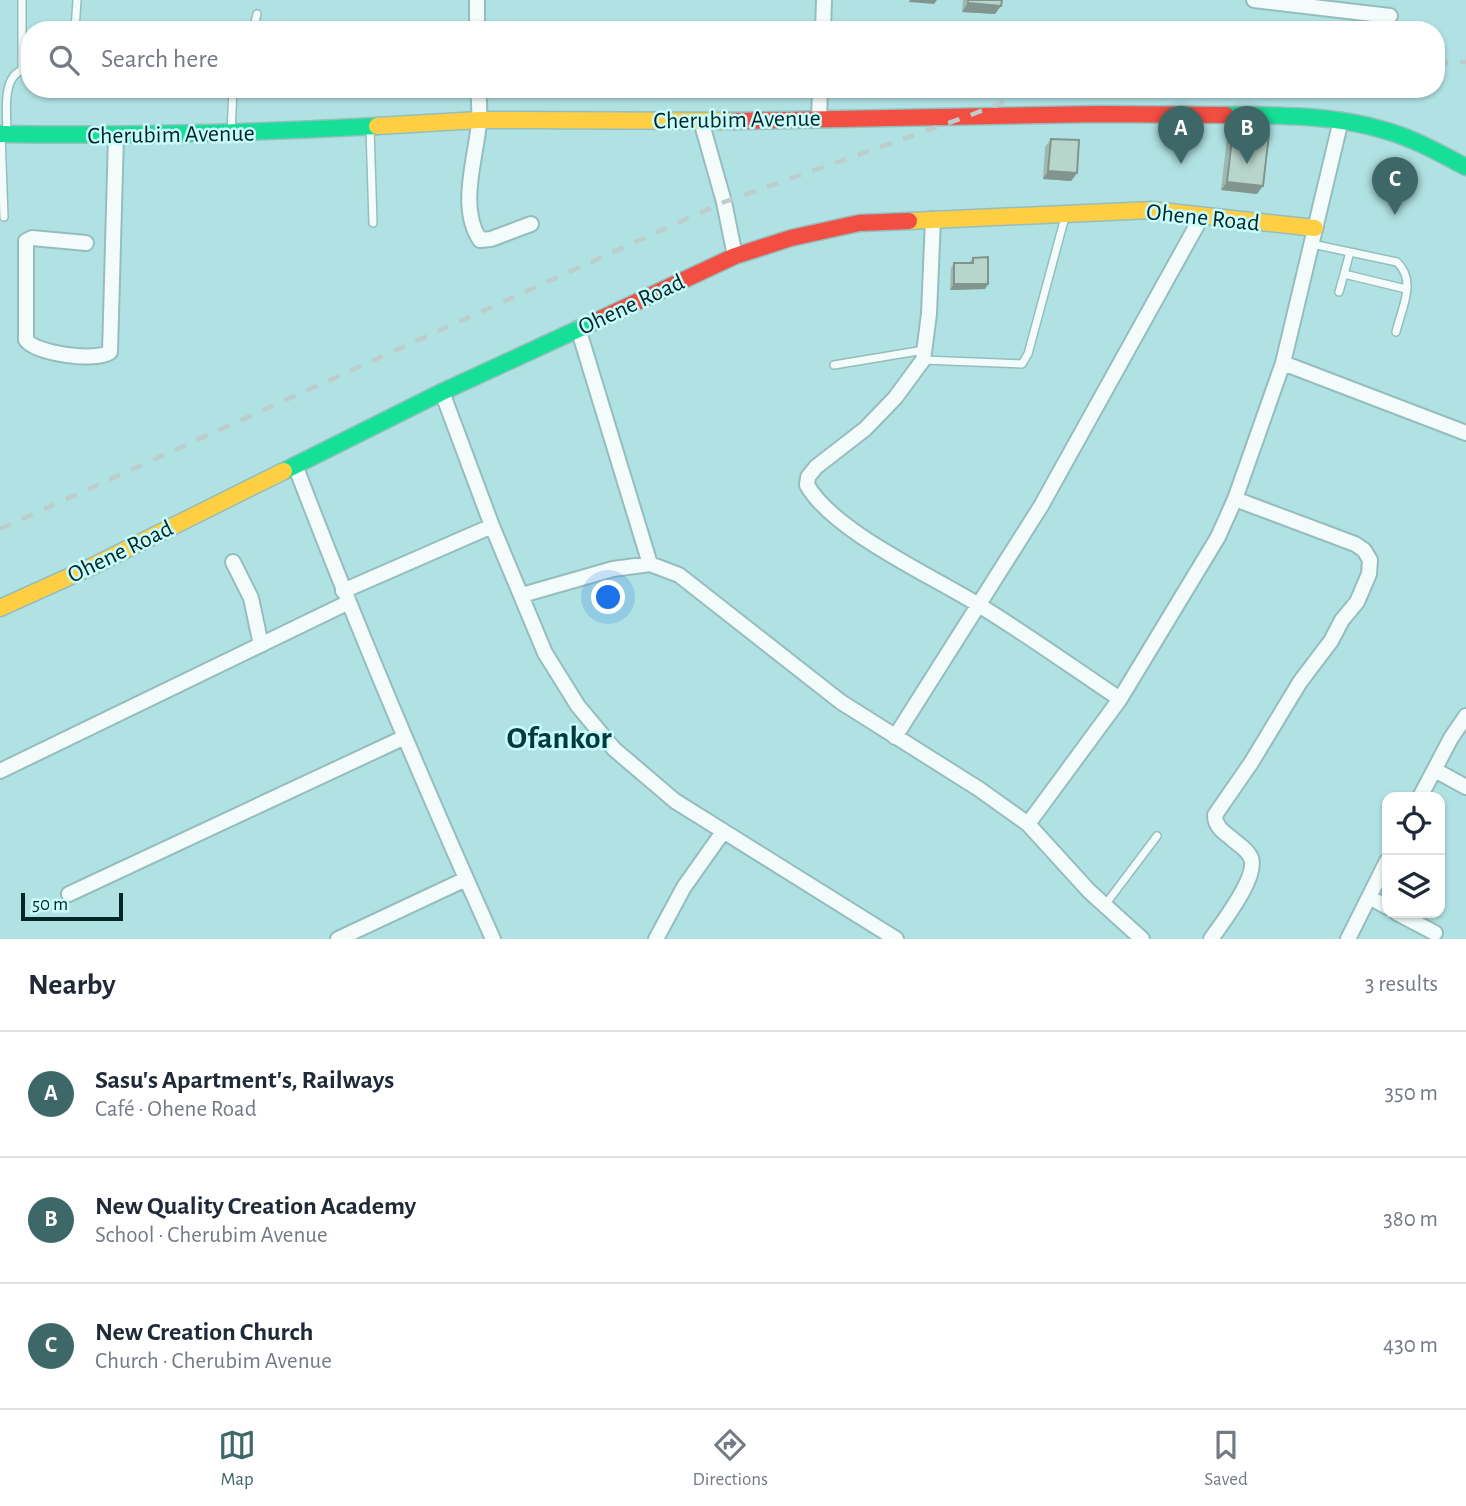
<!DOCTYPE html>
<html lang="en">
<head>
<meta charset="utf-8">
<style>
	:root { --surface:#fff; --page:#f6f6f7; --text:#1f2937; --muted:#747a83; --line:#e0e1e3; --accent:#3e6868 }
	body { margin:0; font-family:"Alegreya Sans",sans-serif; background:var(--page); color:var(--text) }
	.controls { position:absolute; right:21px; bottom:21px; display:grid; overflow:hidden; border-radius:14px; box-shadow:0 2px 5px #0004 }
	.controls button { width:63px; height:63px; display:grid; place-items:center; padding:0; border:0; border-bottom:2px solid var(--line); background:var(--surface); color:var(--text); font:35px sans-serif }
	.scale { position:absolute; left:21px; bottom:18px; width:102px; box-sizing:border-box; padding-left:7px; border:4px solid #002626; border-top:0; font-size:19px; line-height:24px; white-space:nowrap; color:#002626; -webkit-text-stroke:5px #c9fdfd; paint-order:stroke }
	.you { position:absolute; left:609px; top:598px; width:24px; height:24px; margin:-18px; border:5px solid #fff; border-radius:50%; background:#1a73e8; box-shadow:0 0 0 10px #1a73e833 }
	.badge { display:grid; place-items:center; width:46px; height:46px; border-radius:50%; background:var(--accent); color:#fff; font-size:23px; font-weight:700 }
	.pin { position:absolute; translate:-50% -58px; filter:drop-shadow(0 2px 4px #0008) }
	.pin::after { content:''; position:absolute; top:37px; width:24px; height:21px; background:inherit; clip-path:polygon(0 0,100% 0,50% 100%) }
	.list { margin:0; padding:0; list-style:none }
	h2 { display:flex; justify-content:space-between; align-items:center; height:91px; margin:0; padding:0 28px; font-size:30px }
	h2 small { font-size:23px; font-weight:400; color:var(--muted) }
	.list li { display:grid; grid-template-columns:46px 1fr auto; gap:21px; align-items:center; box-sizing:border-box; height:126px; padding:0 28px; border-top:2px solid var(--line) }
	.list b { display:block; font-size:26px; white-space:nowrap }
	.list p { margin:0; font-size:23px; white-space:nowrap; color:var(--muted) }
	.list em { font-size:23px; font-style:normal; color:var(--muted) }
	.icon { flex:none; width:38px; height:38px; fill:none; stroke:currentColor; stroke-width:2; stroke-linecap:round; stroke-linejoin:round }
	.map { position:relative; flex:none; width:1466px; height:939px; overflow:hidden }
	.search { position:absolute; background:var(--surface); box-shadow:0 2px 5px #0004; left:21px; right:21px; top:21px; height:77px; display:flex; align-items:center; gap:18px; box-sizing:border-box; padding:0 24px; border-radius:28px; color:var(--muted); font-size:26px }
	.sheet { height:469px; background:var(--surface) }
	nav { display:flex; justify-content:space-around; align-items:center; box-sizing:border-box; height:98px; border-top:2px solid var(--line); background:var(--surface); font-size:19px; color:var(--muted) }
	nav a { display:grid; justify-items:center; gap:4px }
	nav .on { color:var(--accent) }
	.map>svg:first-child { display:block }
</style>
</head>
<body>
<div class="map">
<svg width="1466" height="939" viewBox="0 0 1466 939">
	<rect width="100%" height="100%" fill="#b1e2e3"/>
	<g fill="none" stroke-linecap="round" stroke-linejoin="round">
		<defs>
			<path id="lane" d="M75,30L77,0
				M253,30L257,14
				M22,69V0
				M370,128L373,223
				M7,133C7,110 0,71 30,68
				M231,133L233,89
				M1,135L4,217
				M1312,244L1397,262C1417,281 1402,307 1396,332
				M1344,274L1350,252
				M1339,292L1344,274L1406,289
				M923,360L1022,364L1028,354L1065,217
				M834,365L924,350
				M1105,905L1157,836"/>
			<path id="street" d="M477,0V30
				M1254,0L1390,16
				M823,30L824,0
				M478,89C479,100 480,111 479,122C476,159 458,207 480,240L491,239L531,224
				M819,118L820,89
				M701,121L724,202L735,256
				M933,219L929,314L923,360L895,398L865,429L816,467L808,477L807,485C833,531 930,575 977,604C1025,633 1072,667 1120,699
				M86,243L32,238L26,241V340C37,354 96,362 110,352L116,136
				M578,328L650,564
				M1283,363L1466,433
				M442,392L492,526L545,653L578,706L614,749L675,801L896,939
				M295,465C356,625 423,783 493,939
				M233,562L251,598L261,645
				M343,591L492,526
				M522,595L613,569L650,564L679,575L841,702L979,789L1028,824L1089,891L1142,939
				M895,737L1041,506L1202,216
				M1435,770L1466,787
				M0,771L347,603
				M1420,797L1451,738L1466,716
				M1028,824L1120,699L1218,537L1235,499L1283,363L1341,120
				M69,894L405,737
				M1369,897L1387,907
				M1397,913L1435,933
				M338,939L466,879
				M656,939L684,887L723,832
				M1211,939C1222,923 1261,874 1250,856C1246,848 1236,843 1230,837C1222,831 1215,826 1215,815L1251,763L1300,682L1331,641L1342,620L1357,602L1369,574L1370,560L1364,550L1355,544L1235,499
				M1348,939L1387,861"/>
			<path id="fast" d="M1226,115C1279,115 1336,115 1387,131C1415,139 1441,154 1466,167
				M0,134C126,136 251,133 377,126
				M284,471L442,392L596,321"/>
			<path id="slow" d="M377,126L479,120L734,121
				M909,221L1152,210L1315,228
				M0,608L93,566L284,471"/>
			<path id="jam" d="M734,121L1100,114L1226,115
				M596,321L735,256L791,238L859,223L909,221"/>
		</defs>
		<use href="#lane" stroke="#96bdbd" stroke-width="10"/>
		<use href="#street" stroke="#96bdbd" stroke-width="18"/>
		<use href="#fast" stroke="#96bdbd" stroke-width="19"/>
		<use href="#slow" stroke="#96bdbd" stroke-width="19"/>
		<use href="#jam" stroke="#96bdbd" stroke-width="19"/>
		<use href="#lane" stroke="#f3fbfb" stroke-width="7"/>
		<use href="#street" stroke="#f3fbfb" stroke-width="14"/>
		<use href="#fast" stroke="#16e098" stroke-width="16"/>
		<use href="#slow" stroke="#ffcf43" stroke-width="16"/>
		<use href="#jam" stroke="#f24e42" stroke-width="16"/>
		<path stroke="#bdcccc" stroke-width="4.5" stroke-dasharray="12 12" stroke-linecap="butt" d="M1436,63L1466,62
			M0,529L724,202L963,118L1024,94L1059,89"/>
	</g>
	<path fill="#9eb7af" d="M963,0H1002L995,14L962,12Z
		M1233,130L1257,194L1221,190L1227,138Z
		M1051,139L1077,173L1071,181L1043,179L1045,147Z
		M973,258L988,284L985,289L950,290L951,268L954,263H969Z"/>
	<path fill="#81958e" d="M910,0H937L934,4L909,2Z
		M968,3L1001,6L995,14L962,12Z
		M1048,171L1077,173L1071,181L1043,179Z
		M1227,182L1263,186L1257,194L1221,190Z
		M954,284H988L985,289L950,290Z"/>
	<path fill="#b8d5cb" stroke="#81958e" stroke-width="2" d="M968,0H1002L1001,6L968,3Z
		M1233,130L1269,134L1263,186L1227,182Z
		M1051,139L1079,140L1077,173L1048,171Z
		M988,257V284H954V263H973V258Z"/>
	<g text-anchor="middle" stroke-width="5" stroke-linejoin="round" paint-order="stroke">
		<g font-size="24" fill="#002626" stroke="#c9fdfd">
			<text transform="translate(737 119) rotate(-1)" y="8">Cherubim Avenue</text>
			<text transform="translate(171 134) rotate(-1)" y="8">Cherubim Avenue</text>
			<text transform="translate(1203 217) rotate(6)" y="8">Ohene Road</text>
			<text transform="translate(631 304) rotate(-25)" y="8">Ohene Road</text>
			<text transform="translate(120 551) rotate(-26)" y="8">Ohene Road</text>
		</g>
		<g font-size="32" font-weight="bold" fill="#02393a" stroke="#c9fdfd">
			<text x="559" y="748">Ofankor</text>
		</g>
	</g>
</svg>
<div class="controls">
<button><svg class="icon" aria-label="locate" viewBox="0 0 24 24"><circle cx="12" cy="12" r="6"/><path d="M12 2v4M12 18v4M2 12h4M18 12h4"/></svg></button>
<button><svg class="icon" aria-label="layers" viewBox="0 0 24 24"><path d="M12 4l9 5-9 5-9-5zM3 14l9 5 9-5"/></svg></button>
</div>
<div class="scale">50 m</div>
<div class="you"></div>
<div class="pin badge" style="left:1181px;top:164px">A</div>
<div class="pin badge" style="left:1247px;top:164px">B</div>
<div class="pin badge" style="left:1395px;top:215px">C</div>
<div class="search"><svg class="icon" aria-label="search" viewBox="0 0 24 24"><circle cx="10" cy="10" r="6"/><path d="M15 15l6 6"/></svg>Search here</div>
</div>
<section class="sheet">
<h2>Nearby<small>3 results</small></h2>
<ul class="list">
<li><span class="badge">A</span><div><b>Sasu's Apartment's, Railways</b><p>Café · Ohene Road</p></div><em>350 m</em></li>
<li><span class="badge">B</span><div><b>New Quality Creation Academy</b><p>School · Cherubim Avenue</p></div><em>380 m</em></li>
<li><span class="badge">C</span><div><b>New Creation Church</b><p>Church · Cherubim Avenue</p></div><em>430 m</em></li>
</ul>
</section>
<nav>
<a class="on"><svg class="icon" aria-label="map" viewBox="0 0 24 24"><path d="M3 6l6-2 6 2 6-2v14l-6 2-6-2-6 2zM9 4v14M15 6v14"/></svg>Map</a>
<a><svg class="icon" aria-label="directions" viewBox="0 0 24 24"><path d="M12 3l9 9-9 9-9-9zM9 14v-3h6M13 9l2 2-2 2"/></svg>Directions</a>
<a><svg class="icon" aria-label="saved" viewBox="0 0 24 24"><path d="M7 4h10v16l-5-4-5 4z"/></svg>Saved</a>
</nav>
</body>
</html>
